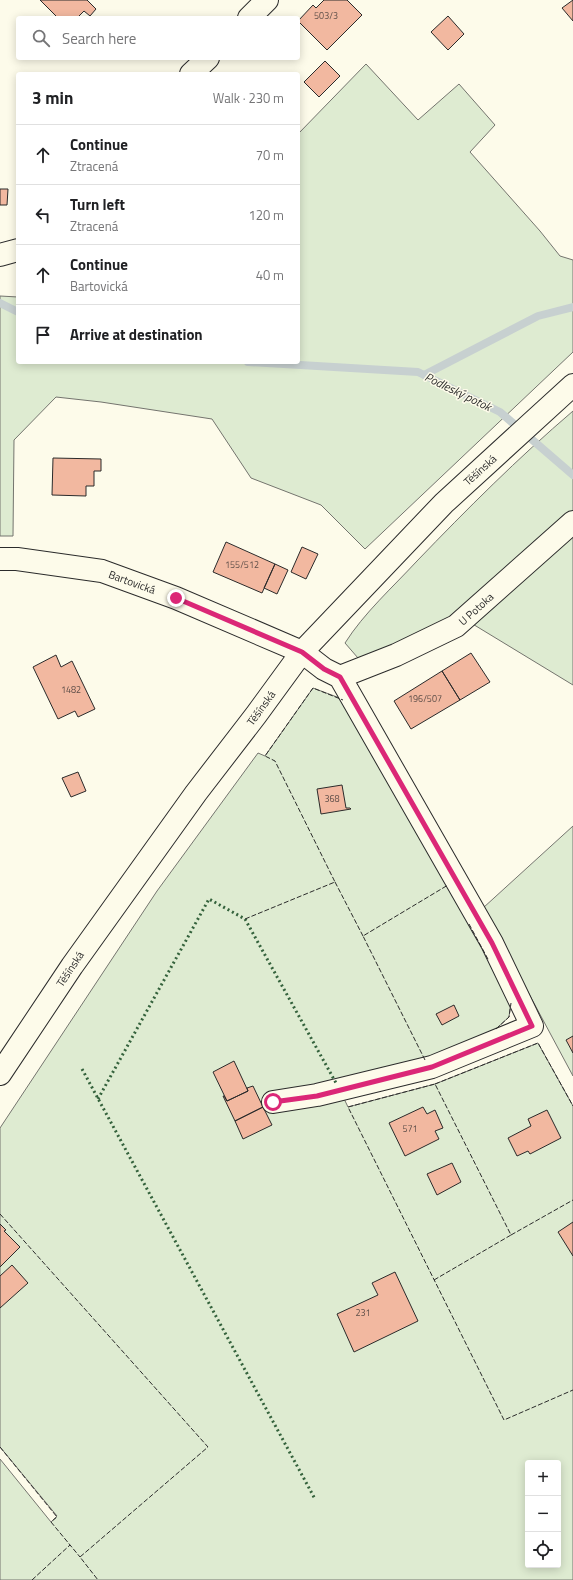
<!DOCTYPE html>
<html lang="en">
<head>
<meta charset="utf-8">
<style>
	:root { --surface:#fff; --page:#f2f2f2; --text:#202124; --muted:#757577; --line:#e0e0e0 }
	body { margin:0; font-family:"Titillium Web",sans-serif; background:var(--page); color:var(--text) }
	.controls { position:absolute; right:12px; bottom:12px; display:grid; overflow:hidden; border-radius:4px; box-shadow:0 2px 10px #0003 }
	.controls button { width:36px; height:36px; display:grid; place-items:center; padding:0; border:0; border-bottom:1px solid var(--line); background:var(--surface); color:var(--text); font:20px sans-serif }
	.stop { position:absolute; width:12px; height:12px; margin:-9px; border:3px solid #db2777; border-radius:50%; background:#fff }
	.stop.end { background:#db2777; border-color:#fff; box-shadow:0 1px 4px #0008 }
	.list { margin:0; padding:0; list-style:none }
	h2 { display:flex; justify-content:space-between; align-items:center; height:52px; margin:0; padding:0 16px; font-size:17px }
	h2 small { font-size:13px; font-weight:400; color:var(--muted) }
	.list li { display:grid; grid-template-columns:26px 1fr auto; gap:12px; align-items:center; box-sizing:border-box; height:60px; padding:0 16px; border-top:1px solid var(--line) }
	.list b { display:block; font-size:15px; white-space:nowrap }
	.list p { margin:0; font-size:13px; white-space:nowrap; color:var(--muted) }
	.list em { font-size:13px; font-style:normal; color:var(--muted) }
	.icon { flex:none; width:22px; height:22px; fill:none; stroke:currentColor; stroke-width:2; stroke-linecap:round; stroke-linejoin:round }
	.map { position:relative; flex:none; width:573px; height:1580px; overflow:hidden }
	.search { position:absolute; background:var(--surface); box-shadow:0 2px 10px #0003; left:16px; top:16px; width:284px; height:44px; display:flex; align-items:center; gap:10px; box-sizing:border-box; padding:0 14px; border-radius:4px; color:var(--muted); font-size:15px }
	.panel { position:absolute; background:var(--surface); box-shadow:0 2px 10px #0003; left:16px; top:72px; width:284px; height:292px; border-radius:4px }
	.map>svg:first-child { display:block }
</style>
</head>
<body>
<div class="map">
<svg width="573" height="1580" viewBox="0 0 573 1580">
	<rect width="100%" height="100%" fill="#fdfbea"/>
	<path fill="#deebd1" stroke="#74746e" fill-rule="evenodd" d="M366,64L418,120L459,84L495,125L470,152L540,231L560,256L573,260V352L365,549L321,505L251,478L212,419L101,402L56,397L14,440L13,536H0V296L18,297V362H298V134Z
		M573,411V515L455,614L411,639L358,658L345,643C364,613 392,588 417,561C467,509 518,458 573,411Z
		M573,532V685L471,623Z
		M313,688L345,700L387,773L511,1001L509,1017L487,1037L427,1064L337,1084L348,1107L435,1084L538,1043L573,1106V1580H0V1459L51,1522L57,1516L0,1447V1128L157,891L258,753L265,756ZM528,1463H558V1565H528Z
		M573,826V1076L483,908Z"/>
	<g fill="none" stroke-linecap="round" stroke-linejoin="round">
		<path stroke="#c7d0d0" stroke-width="8" d="M0,303L18,312
			M248,362L418,372L500,412L573,475
			M424,375L538,316L573,307"/>
	</g>
	<path fill="#f2b8a0" stroke="#2b2b2b" d="M40,0H87L96,9L90,16L84,11L77,18H58Z
		M324,0H347L362,15L327,50L298,21L313,5L316,8Z
		M573,0V21L562,8Z
		M448,16L464,34L448,50L431,32Z
		M325,61L340,76L319,97L304,82Z
		M0,189H8L7,205H0Z
		M53,458L101,459V471H94V486H86V496L52,495Z
		M226,542L275,564L262,593L213,572Z
		M302,547L318,554L306,579L291,572Z
		M275,564L288,570L277,594L264,588Z
		M471,653L490,682L460,700L442,671Z
		M56,655L61,667L72,661L95,709L78,717L75,711L58,719L33,667Z
		M442,671L460,700L411,729L394,701Z
		M78,772L86,791L71,797L62,778Z
		M342,785L346,808H350L351,809L321,814L317,789Z
		M454,1005L459,1016L442,1025L436,1014Z
		M573,1036V1053L566,1040Z
		M234,1061L248,1091L227,1101L213,1072Z
		M253,1086L263,1107L235,1121L223,1096H224L227,1101L248,1091L247,1088Z
		M263,1107L272,1125L243,1139L235,1121Z
		M423,1107L427,1114L435,1110L443,1128L435,1131L439,1139L405,1156L389,1123Z
		M547,1110L561,1138L530,1154L528,1151L517,1156L508,1138L531,1126L528,1119Z
		M452,1163L461,1182L437,1195L427,1174Z
		M573,1222V1256L558,1232Z
		M0,1224L6,1230L4,1231L20,1247L0,1267Z
		M12,1265L28,1283L0,1308V1276Z
		M395,1272L418,1321L354,1352L337,1314L378,1295L372,1283Z"/>
	<g fill="none" stroke-linecap="round" stroke-linejoin="round">
		<defs>
			<path id="minor" d="M249,18L267,0
				M191,74L208,58
				M0,255L18,250
				M0,559H17L102,571L176,598L302,652L324,669L340,677L492,943L532,1026L432,1067L317,1095L273,1102
				M340,677L396,655L456,626L573,522"/>
			<path id="major" d="M0,1074L72,966L196,793L256,715L302,652L444,503L573,385"/>
		</defs>
		<use href="#minor" stroke="#2b2b2b" stroke-width="24"/>
		<use href="#major" stroke="#2b2b2b" stroke-width="24"/>
		<use href="#minor" stroke="#fdfbea" stroke-width="22"/>
		<use href="#major" stroke="#fdfbea" stroke-width="22"/>
		<path stroke="#34623c" stroke-width="3" stroke-dasharray="2 3" stroke-linecap="butt" d="M82,1069L315,1499
			M98,1099L209,899L245,919L336,1083"/>
		<path stroke="#2b2b2b" stroke-width="1" stroke-dasharray="5 2" stroke-linecap="butt" d="M335,882L363,936
			M245,919L335,882L275,761L265,756L313,688L343,700
			M469,924L489,961
			M496,1029L509,1017L511,1003
			M425,1060L363,936L448,885
			M435,1084L538,1043L573,1106
			M0,1214L208,1447L80,1557L98,1580
			M511,1235L573,1200
			M434,1280L511,1235L435,1084L348,1107L504,1420L573,1390
			M0,1447L57,1517L51,1522L80,1557
			M32,1580L70,1545"/>
	</g>
	<g fill="none" stroke-linecap="round" stroke-linejoin="round">
		<path stroke="#db2777" stroke-width="5" d="M176,598L302,652L324,669L340,677L492,943L532,1026L432,1067L317,1096L273,1102"/>
	</g>
	<g text-anchor="middle" stroke-width="3" stroke-linejoin="round" paint-order="stroke">
		<g font-size="9" fill="#5d4e48">
			<text x="326" y="19">503/3</text>
			<text x="242" y="568">155/512</text>
			<text x="71" y="693">1482</text>
			<text x="425" y="702">196/507</text>
			<text x="332" y="802">368</text>
			<text x="410" y="1132">571</text>
			<text x="363" y="1316">231</text>
		</g>
		<g font-size="11" fill="#2b2b2b" stroke="#fdfbea">
			<text transform="translate(480 470) rotate(-42)" y="4">Těšínská</text>
			<text transform="translate(132 582) rotate(20)" y="4">Bartovická</text>
			<text transform="translate(476 609) rotate(-42)" y="4">U Potoka</text>
			<text transform="translate(261 708) rotate(-54)" y="4">Těšínská</text>
			<text transform="translate(70 969) rotate(-56)" y="4">Těšínská</text>
		</g>
		<g font-size="12" font-style="italic" fill="#2b2b2b" stroke="#fdfbea">
			<text transform="translate(458 392) rotate(26)" y="4">Podleský potok</text>
		</g>
	</g>
</svg>
<div class="controls">
<button>+</button>
<button>−</button>
<button><svg class="icon" aria-label="locate" viewBox="0 0 24 24"><circle cx="12" cy="12" r="6"/><path d="M12 2v4M12 18v4M2 12h4M18 12h4"/></svg></button>
</div>
<div class="stop" style="left:273px;top:1102px"></div>
<div class="stop end" style="left:176px;top:598px"></div>
<div class="search"><svg class="icon" aria-label="search" viewBox="0 0 24 24"><circle cx="10" cy="10" r="6"/><path d="M15 15l6 6"/></svg>Search here</div>
<section class="panel">
<h2>3 min<small>Walk · 230 m</small></h2>
<ul class="list">
<li><svg class="icon" aria-label="ahead" viewBox="0 0 24 24"><path d="M12 20V5M6 11l6-6 6 6"/></svg><div><b>Continue</b><p>Ztracená</p></div><em>70 m</em></li>
<li><svg class="icon" aria-label="left" viewBox="0 0 24 24"><path d="M17 20v-9H6M10 6l-5 5 5 5"/></svg><div><b>Turn left</b><p>Ztracená</p></div><em>120 m</em></li>
<li><svg class="icon" aria-label="ahead" viewBox="0 0 24 24"><path d="M12 20V5M6 11l6-6 6 6"/></svg><div><b>Continue</b><p>Bartovická</p></div><em>40 m</em></li>
<li><svg class="icon" aria-label="arrive" viewBox="0 0 24 24"><path d="M6 21V4h12l-3 4 3 4H6"/></svg><div><b>Arrive at destination</b></div></li>
</ul>
</section>
</div>
</body>
</html>
